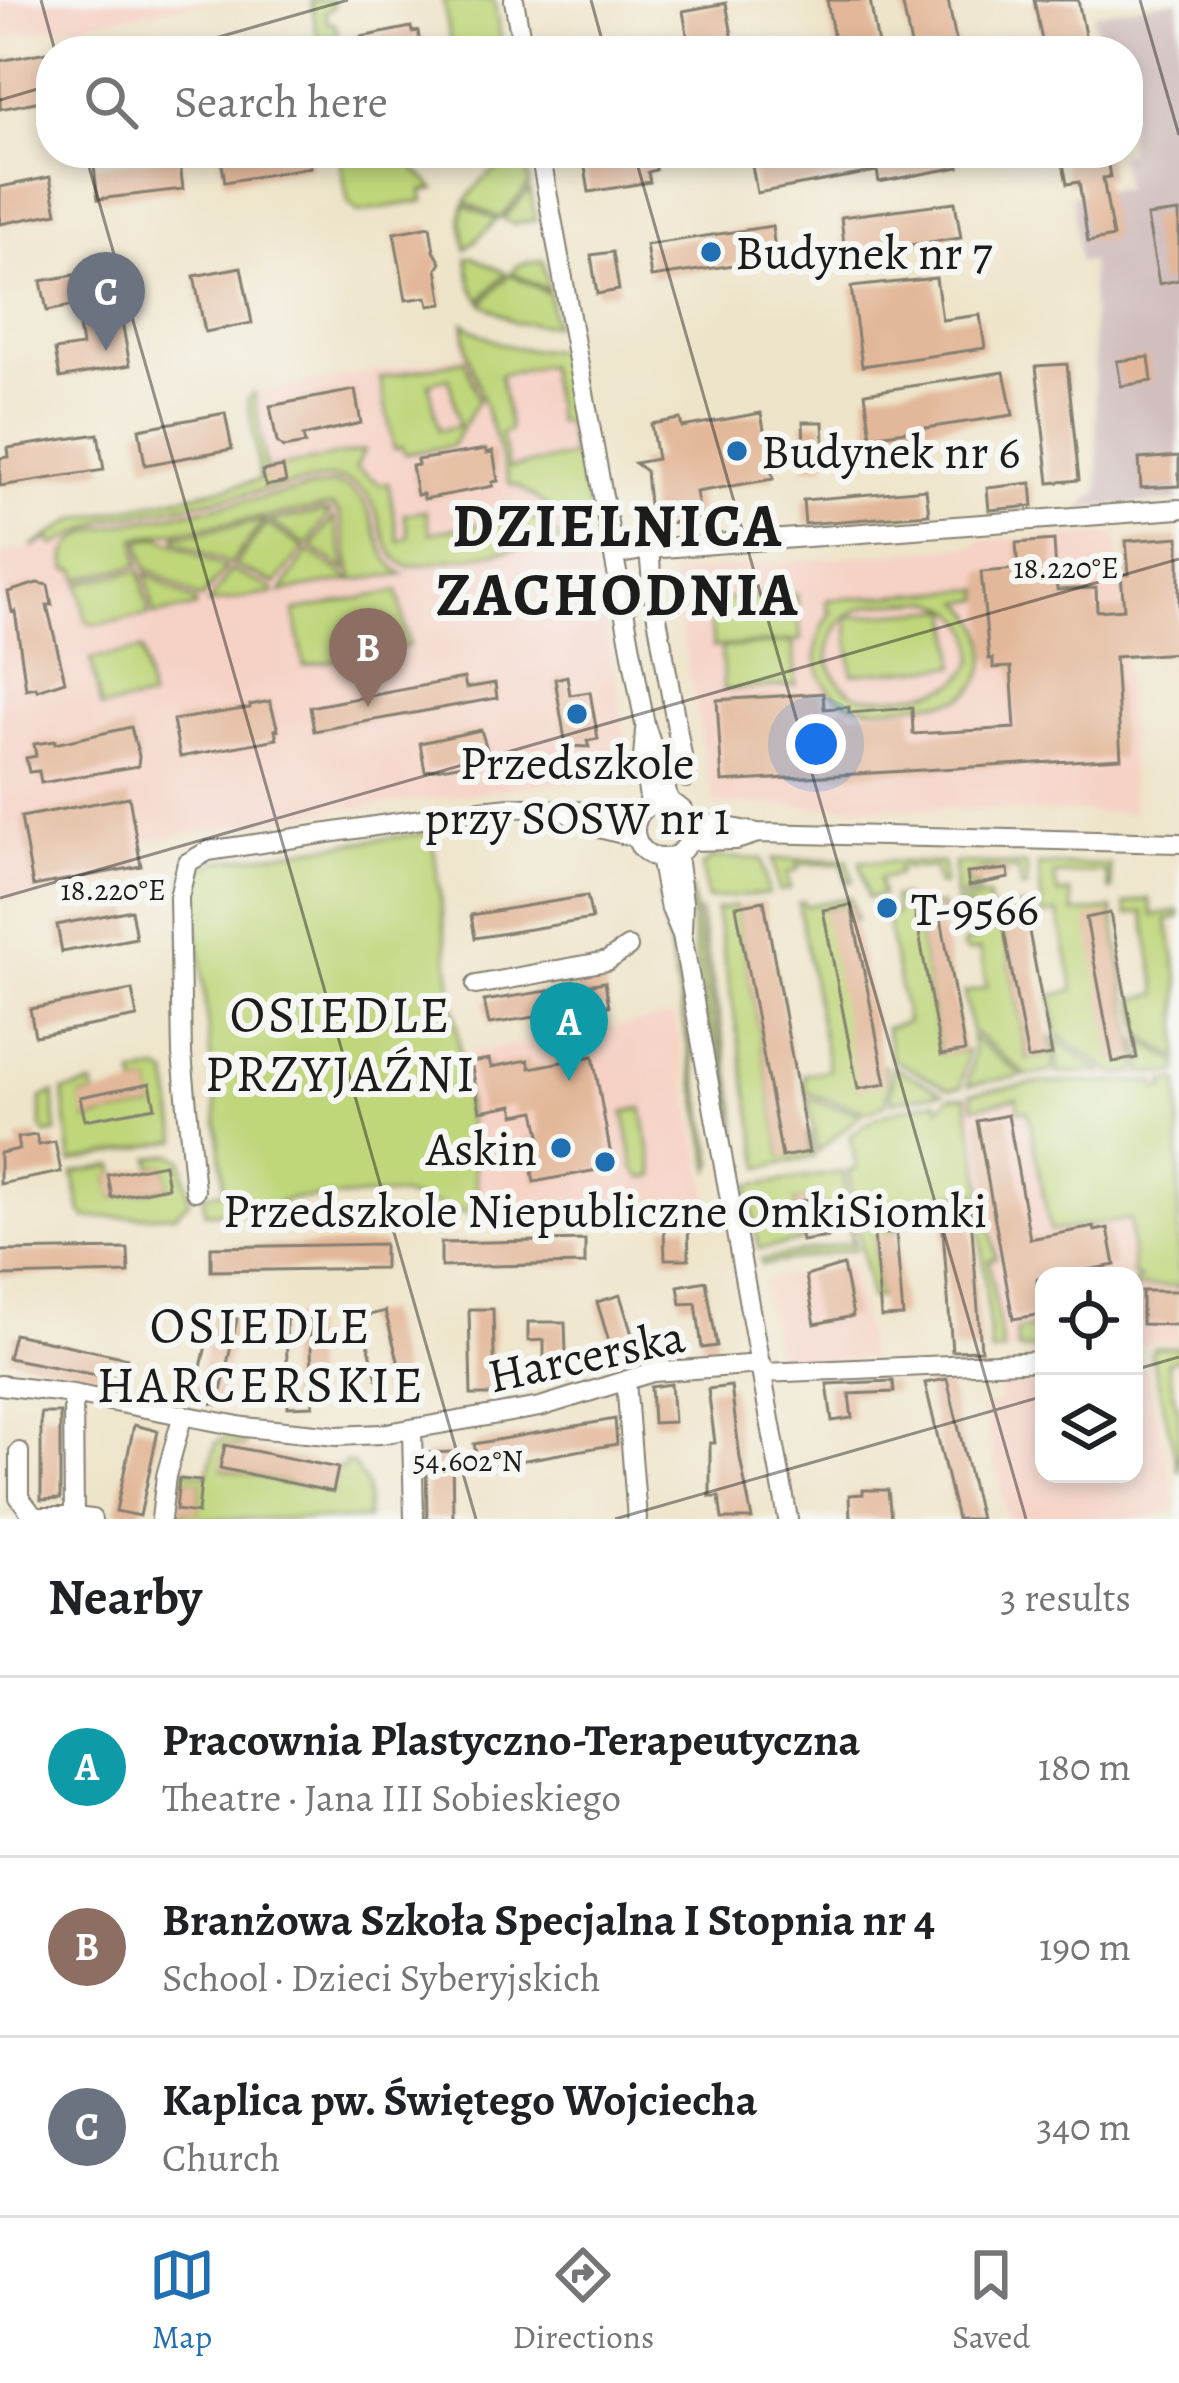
<!DOCTYPE html>
<html lang="en">
<head>
<meta charset="utf-8">
<style>
	:root { --surface:#fff; --page:#f2f2f2; --text:#202124; --muted:#757577; --line:#e0e0e0; --accent:#1f6fb2 }
	body { margin:0; font-family:Alegreya,serif; background:var(--page); color:var(--text) }
	.controls { position:absolute; right:36px; bottom:36px; display:grid; overflow:hidden; border-radius:24px; box-shadow:0 6px 18px #0003 }
	.controls button { width:108px; height:108px; display:grid; place-items:center; padding:0; border:0; border-bottom:3px solid var(--line); background:var(--surface); color:var(--text); font:60px sans-serif }
	.you { position:absolute; left:816px; top:744px; width:42px; height:42px; margin:-30px; border:9px solid #fff; border-radius:50%; background:#1a73e8; box-shadow:0 0 0 18px #1a73e833 }
	.badge { display:grid; place-items:center; width:78px; height:78px; border-radius:50%; background:var(--accent); color:#fff; font-size:39px; font-weight:700 }
	.pin { position:absolute; translate:-50% -99px; filter:drop-shadow(0 3px 6px #0008) }
	.pin::after { content:''; position:absolute; top:63px; width:42px; height:36px; background:inherit; clip-path:polygon(0 0,100% 0,50% 100%) }
	.list { margin:0; padding:0; list-style:none }
	h2 { display:flex; justify-content:space-between; align-items:center; height:156px; margin:0; padding:0 48px; font-size:51px }
	h2 small { font-size:39px; font-weight:400; color:var(--muted) }
	.list li { display:grid; grid-template-columns:78px 1fr auto; gap:36px; align-items:center; box-sizing:border-box; height:180px; padding:0 48px; border-top:3px solid var(--line) }
	.list b { display:block; font-size:45px; white-space:nowrap }
	.list p { margin:0; font-size:39px; white-space:nowrap; color:var(--muted) }
	.list em { font-size:39px; font-style:normal; color:var(--muted) }
	.icon { flex:none; width:66px; height:66px; fill:none; stroke:currentColor; stroke-width:2; stroke-linecap:round; stroke-linejoin:round }
	.map { position:relative; flex:none; width:1179px; height:1519px; overflow:hidden }
	.search { position:absolute; background:var(--surface); box-shadow:0 6px 18px #0003; left:36px; right:36px; top:36px; height:132px; display:flex; align-items:center; gap:30px; box-sizing:border-box; padding:0 42px; border-radius:48px; color:var(--muted); font-size:45px }
	.sheet { height:696px; background:var(--surface) }
	nav { display:flex; justify-content:space-around; align-items:center; box-sizing:border-box; height:168px; border-top:3px solid var(--line); background:var(--surface); font-size:33px; color:var(--muted) }
	nav a { display:grid; justify-items:center; gap:6px }
	nav .on { color:var(--accent) }
	.map>svg:first-child { display:block }
</style>
</head>
<body>
<div class="map">
<svg width="1179" height="1519" viewBox="0 0 1179 1519">
	<rect width="100%" height="100%" fill="#f6f6f2"/>
	<filter id="ink" filterUnits="userSpaceOnUse"><feTurbulence type="fractalNoise" baseFrequency=".00833" numOctaves="2"/><feDisplacementMap in="SourceGraphic" scale="24" xChannelSelector="R" yChannelSelector="G"/><feConvolveMatrix kernelMatrix="1 2 1 2 8 2 1 2 1" color-interpolation-filters="sRGB"/></filter>
	<filter id="wash" filterUnits="userSpaceOnUse"><feTurbulence type="fractalNoise" baseFrequency=".004" numOctaves="4" result="noise"/><feDisplacementMap in="SourceGraphic" scale="48" xChannelSelector="R" yChannelSelector="G"/><feGaussianBlur stdDeviation="2.7" result="paint"/><feColorMatrix in="noise" values="0 0 0 0 0 0 0 0 0 0 0 0 0 0 0 0 0 1.4 0 .05"/><feComposite in="paint" operator="in"/></filter>
	<g filter="url(#wash)">
		<rect width="100%" height="100%" fill="#eee4c9"/>
		<path fill="#f6d1c5" d="M0,0H212L0,38Z
			M462,326L508,351L557,353L588,524L582,530L586,549L592,551L632,773L334,811L144,841L148,874L0,902V556L31,548L74,520L260,480L248,399L254,393L462,356Z
			M1117,534L1133,813L714,804L670,573L976,546L980,541Z
			M675,1016L709,1199L480,1211L460,1055Z
			M1179,1081V1341L1134,1344V1276H1044V1349L991,1353L977,1193L949,1097L1040,1083Z
			M850,1264L870,1359L782,1361L776,1353L763,1281Z
			M1147,1369L1176,1503L1171,1512L1139,1519H1008L983,1407L1001,1402L998,1386L1044,1384V1474H1134V1372Z"/>
		<path fill="#d1bfbf" d="M1179,0V500L1080,508L1099,491L1090,261L1079,262L1072,195L1124,188L1119,153H1128V51H1100L1093,14Z"/>
		<path fill="#bfd67a" stroke="#6e794b" stroke-width="3" fill-rule="evenodd" d="M311,0H332L333,8L325,12L327,22L335,24L338,33L318,39Z
			M443,0H494L503,51H452Z
			M339,153H399L435,189L422,191L424,201L358,212L348,202Z
			M525,158L529,185L500,218L466,202C480,177 498,166 525,158Z
			M530,190L536,220L514,224L503,219Z
			M464,205L497,220L466,249L461,217Z
			M473,257L506,273L480,300L472,287L467,258Z
			M543,260L548,290L512,272L519,265Z
			M510,274L549,294L554,325L515,323L482,303Z
			M464,323C494,346 523,352 561,350L591,523L582,529L516,485H510L467,351ZM547,365L557,422L566,421L572,456L509,468L501,434L510,431L500,375Z
			M465,360L478,400L452,446L405,454L402,447L394,449L380,378ZM449,378L459,426L439,430L429,383Z
			M254,393L266,470L364,450L356,468L380,484L388,483L399,541L409,536L404,514L426,511L430,533L498,521L499,506L521,509L564,541L408,567C367,546 395,483 330,478L107,520L54,545L49,539L32,547L74,520L260,480L248,399Z
			M334,484C385,492 366,552 403,574L353,580L340,514L332,506L136,538L139,565L78,579L77,571L67,569C61,546 79,536 98,529Z
			M323,512H330L307,545L269,521Z
			M334,517L346,570L311,547Z
			M264,521L230,564L176,540V536Z
			M266,524L304,548L276,584L234,566Z
			M160,537L226,568L201,599L145,567L140,541Z
			M308,551L346,576L351,580L281,592Z
			M140,570L149,615L95,625L86,621L79,583Z
			M231,570L273,589L274,593L208,604Z
			M146,573L195,602L196,607L154,615Z
			M981,589L982,599L963,602C977,615 986,631 986,651C986,665 981,683 969,693C957,703 939,702 925,703C904,705 880,710 860,706C813,697 805,645 832,612L828,611L827,600ZM932,601C962,608 977,629 974,660C970,668 965,676 957,682C942,694 872,702 855,694C840,687 832,673 828,658C834,595 883,605 932,601Z
			M398,591L409,646L304,666L294,611Z
			M797,594L801,640L713,647L709,601Z
			M951,609L956,666L852,674L847,617Z
			M793,642L796,685L724,690L721,648Z
			M142,650L150,699L101,708L91,659Z
			M432,832L480,1211L462,1212L399,1195L290,1199L260,1211L205,1213L203,1195L224,1191L193,881L205,866L219,861Z
			M715,857L762,859L768,894L707,899L702,866Z
			M773,859L848,860L853,881L847,882L842,864H797L798,870L787,873L790,889L779,891Z
			M860,861L943,863L944,884L938,885L934,868H897L898,875L879,879L882,895L868,898Z
			M954,863L1027,865V888H1021L1018,870L986,869L967,874L969,886L977,885L979,892L955,898Z
			M1038,865H1110L1112,890H1109L1106,872L1054,875L1058,894L1070,892L1074,913L1112,909L1137,1057V1040L1140,1057L1136,1073L1114,1074L1058,1035L1051,996L1074,990L1058,913L1043,916Z
			M691,889L739,1175L734,1171L696,959L688,890Z
			M660,895L714,1162L711,1169Z
			M902,896L905,908L942,905L945,922L941,923L938,907L915,912L941,1054L968,1051L961,1087L950,1089L892,1059L886,1028L907,1022L886,916L896,914L893,898Z
			M988,896L990,912L1023,906L1028,909L1031,925L1025,910L1001,915L1027,1059L1051,1055L1049,1038L1052,1037L1055,1054L1051,1072L1028,1076L971,1030L964,993L987,987L980,950L967,952L963,948L964,943L977,939L971,907L957,909L956,903Z
			M850,897L857,920H854L851,905L824,910L882,1067L885,1066L889,1083L885,1104L869,1112L807,1093L804,1075L829,1070L798,903L804,901L805,906Z
			M1149,899L1153,916L1179,911V918L1167,920L1179,981V1059L1142,1037L1135,999L1158,994L1143,912L1127,915L1125,904Z
			M736,906L782,1156L809,1152L806,1135L809,1134L814,1157L761,1168L716,910Z
			M699,910L736,1107L737,1134Z
			M971,1036L1023,1076L968,1085L974,1053Z
			M1057,1040L1102,1072L1057,1073Z
			M1143,1042L1179,1064V1073H1141L1145,1055Z
			M893,1067L943,1092L891,1102Z
			M160,1070L168,1075L178,1140L71,1162L63,1091L93,1085L95,1094L81,1097L86,1120L154,1107L150,1084L136,1086L134,1076Z
			M1165,1081H1179V1291L1177,1286L1136,1287L1134,1319V1283L1140,1279L1133,1276L1130,1219L1050,1231L1028,1111L1018,1110L1017,1098L974,1107L971,1093L1040,1083L1156,1082V1089H1165Z
			M54,1093L56,1132L46,1134L41,1128V1098Z
			M966,1096L996,1258L989,1260L1003,1351L991,1353L977,1192L941,1195V1204L895,1207L896,1233L874,1236L879,1297L870,1298L848,1171L856,1169L851,1136C876,1112 904,1108 937,1101L940,1108L949,1097Z
			M808,1099L862,1114L817,1152Z
			M642,1108L655,1176L643,1178L635,1170L624,1112Z
			M171,1154L182,1159L189,1201L175,1215L86,1218L81,1212L73,1173L114,1165L116,1174L108,1176L113,1198L168,1187L164,1165L152,1166L150,1158Z
			M843,1172L855,1249L762,1265L761,1260L852,1242L845,1204L823,1208L820,1198L795,1202L802,1241L759,1249L748,1186Z
			M1044,1325V1349L1018,1350L1016,1331Z
			M1179,1347V1359L1167,1363L1179,1414V1472L1151,1353L1154,1348Z
			M226,1436L245,1440L244,1446L225,1445L221,1469L332,1492L338,1468H344L345,1462L353,1464L367,1487V1519H170V1515L182,1516L184,1511L198,1512L201,1482L178,1478L180,1468L207,1475L216,1443Z"/>
		<g id="blocks">
			<path fill="#e3b799" d="M827,0H870L879,51H836Z
				M902,0H948L958,51H912Z
				M1034,0H1078L1087,45L1044,51Z
				M726,3L735,51H690L683,11Z
				M411,27L412,32L418,31L421,51H321V45Z
				M51,51V99L0,109V61Z
				M220,153H308L311,167L225,182Z
				M629,153H653L656,170L648,172L650,182L589,192L584,161Z
				M761,153H956L959,167L879,182L877,171L757,193L750,155Z
				M1061,153H1106L1110,177L1103,178L1113,237L1088,242L1079,182L1067,184Z
				M179,155L183,189L98,199L94,166Z
				M50,177L57,213L0,224V187Z
				M955,202L961,238L845,254L841,217Z
				M1179,212V280L1159,284L1147,216Z
				M430,226L434,251L441,263L437,269L443,304L429,306L427,297L406,300L394,233Z
				M772,226L776,259L651,277L646,245Z
				M613,252L619,290L597,294L591,255Z
				M241,267L252,323L205,332L194,276Z
				M112,268L130,365L60,378L55,350L82,346L76,305L47,311L41,281Z
				M936,278L942,320L980,315L985,348L862,366L851,287Z
				M1149,357L1152,381L1121,386L1117,361Z
				M1067,364L1079,480L1049,483L1036,366Z
				M1004,372L1013,415L871,436L865,393Z
				M355,390L361,423L303,436L305,444L283,448L277,442L270,406Z
				M225,413L232,449L145,465L139,429Z
				M761,413L773,479L696,492L701,518L651,526L646,471L635,463L657,459L651,424L680,419L682,427Z
				M803,422H823L825,466L805,467Z
				M98,434L104,470L0,486V458L9,457L8,448Z
				M486,449L487,453L493,451L498,481L492,482L493,486L424,499L423,494L417,495L412,466L418,465L417,460Z
				M1179,456V486L1141,488L1139,459Z
				M283,467L286,482L266,486L262,471Z
				M1031,483L1033,506L989,510L987,488Z
				M926,489L929,514L805,524L803,500Z
				M1179,537V653L1115,657L1121,758L722,782L717,700L823,693L824,709L849,707V713L912,708L913,734L1015,728L1011,667L993,668V659H989L981,572L1018,569L1016,543L1054,540L1057,590L1096,588L1097,611L1124,609L1121,575L1129,574L1126,541Z
				M37,583L48,585L52,605H47L65,681L37,690L36,687L26,689L15,611L12,612L8,592Z
				M567,676L570,695L590,692L598,739L587,741L589,747L566,746L555,679Z
				M464,678L466,688L495,683L497,698L314,731L310,707Z
				M270,701L278,730H275L277,739L180,757L173,720L250,708V705Z
				M131,727L139,756L138,766L41,783L39,771L29,772L26,758L36,756L34,744L55,741V744Z
				M481,730L490,759L425,771L420,743Z
				M129,797L141,866L33,886L21,817Z
				M1008,869L1009,878L969,886L967,873Z
				M587,896L592,919L475,938L471,915Z
				M764,901L809,1152L782,1157L736,906Z
				M851,905L886,1084L858,1089L823,910Z
				M939,907L965,1051L941,1055L915,911Z
				M131,910L136,938L62,952L57,925Z
				M1025,910L1052,1055L1028,1059L1001,915Z
				M1110,913L1137,1058L1113,1062L1086,918Z
				M605,982L609,1006L489,1024L484,1001Z
				M132,990L137,1017L35,1036L30,1009Z
				M593,1056L613,1167L534,1182L526,1138L540,1135L535,1111L515,1115L513,1105L480,1111L471,1062L489,1059L491,1067L528,1060L530,1068Z
				M150,1083L155,1107L85,1120L80,1097Z
				M1008,1115L1030,1239L1094,1227L1095,1231L1108,1228L1115,1265L1037,1279L1043,1314L1013,1319L977,1121Z
				M36,1135L39,1145L55,1142L61,1172L0,1184V1153L19,1149L17,1138Z
				M164,1164L168,1187L112,1198L108,1175Z
				M821,1197L828,1237L802,1241L795,1202Z
				M970,1202L981,1350L952,1351L941,1204Z
				M688,1225L689,1259H665L664,1226Z
				M896,1233L903,1316L881,1317L874,1235Z
				M585,1240V1264L441,1267V1243Z
				M384,1244V1268L211,1271V1247Z
				M128,1249L129,1273L0,1276V1251Z
				M843,1265L853,1316L815,1324L806,1276Z
				M706,1281L717,1346L702,1348L696,1303L681,1304L678,1286Z
				M1142,1291H1179V1325L1142,1324Z
				M620,1295L637,1351L614,1358L597,1302Z
				M469,1309H493L495,1395H471Z
				M385,1311L407,1395L383,1401L361,1317Z
				M213,1314L237,1319L218,1405L194,1399Z
				M310,1318L313,1406L288,1407L286,1319Z
				M528,1322H565L567,1380H544V1340L528,1341Z
				M14,1334L127,1358L122,1380L8,1358Z
				M947,1379L980,1519H957L925,1383Z
				M893,1381L894,1392L849,1394L852,1418L832,1421L827,1384Z
				M671,1384L674,1422L653,1423L651,1387Z
				M731,1386L740,1458L752,1519H722L719,1497H710V1443H715L708,1389Z
				M41,1413H60V1499L41,1500Z
				M615,1419L617,1444L479,1468L474,1444Z
				M134,1425L158,1431L140,1516L116,1511Z
				M225,1445L338,1468L333,1492L220,1468Z
				M452,1452L453,1519H427L426,1453Z
				M179,1479L201,1481L198,1513L176,1510Z
				M863,1490H888L891,1519H850L849,1495L863,1494Z"/>
		</g>
	</g>
	<g filter="url(#ink)">
		<use href="#blocks" fill-opacity="0" stroke="#858072" stroke-width="3"/>
		<g fill="none" stroke-linecap="round" stroke-linejoin="round">
			<defs>
				<path id="minor" d="M514,0L523,51
					M540,153L645,725L670,802
					M649,549L653,595L686,778
					M614,555L649,549L1179,509
					M645,730L643,760L650,804
					M635 830a28 28 0 1 1 56 0a28 28 0 1 1-56 0Z
					M567,813L591,826L635,837
					M689,820L758,833L1179,843
					M689,841L736,840L758,833
					M677,855L683,902L682,931
					M660,858L669,904L682,935L788,1519
					M476,985L607,961L628,947
					M195,1191L182,1054L179,897L187,863L208,851L481,810L510,807L638,815
					M763,1373L1044,1361
					M626,1381L637,1519
					M0,1385L73,1394L244,1427L337,1436L381,1434L540,1407L653,1372L761,1364
					M73,1394L74,1517L92,1519
					M412,1429L414,1519
					M19,1452V1497L34,1517H74
					M161,1519L166,1476L183,1414"/>
			</defs>
			<use href="#minor" stroke="#858072" stroke-width="22"/>
			<use href="#minor" stroke="#fff" stroke-width="18"/>
		</g>
	</g>
	<path fill="none" stroke="#1c1c1c" stroke-width="3" stroke-opacity="0.45" d="M41,0L55,51M591,0L605,51M1140,0L1179,135M170,51L348,0M0,100L51,85M85,153L476,1519M634,153L1026,1519M0,898L1179,559M1134,1370L1179,1357M615,1519L1044,1396"/>
	<g fill="#1f6fb2" stroke="#f6f6f2" stroke-width="4.5">
		<circle cx="711" cy="252" r="12"/>
		<circle cx="737" cy="451" r="12"/>
		<circle cx="577" cy="714" r="12"/>
		<circle cx="887" cy="908" r="12"/>
		<circle cx="561" cy="1148" r="12"/>
		<circle cx="605" cy="1162" r="12"/>
	</g>
	<g text-anchor="middle" stroke-width="12" stroke-linejoin="round" paint-order="stroke">
		<g font-size="48" fill="#1c1c1c" stroke="#f6f6f2" text-anchor="start">
			<text x="735" y="269">Budynek nr 7</text>
			<text x="761" y="468">Budynek nr 6</text>
			<text x="577" y="779" text-anchor="middle">Przedszkole<tspan x="577" dy="55">przy SOSW nr 1</tspan></text>
			<text x="911" y="925">T-9566</text>
			<text x="537" y="1165" text-anchor="end">Askin</text>
			<text x="605" y="1227" text-anchor="middle">Przedszkole Niepubliczne OmkiSiomki</text>
		</g>
		<g font-size="48" fill="#1c1c1c" stroke="#f6f6f2">
			<text transform="translate(586 1355) rotate(-12)" y="17">Harcerska</text>
		</g>
		<g font-size="51" letter-spacing="3" fill="#1c1c1c" stroke="#f6f6f2">
			<text x="341" y="1032">OSIEDLE<tspan x="341" dy="59">PRZYJAŹNI</tspan></text>
			<text x="261" y="1343">OSIEDLE<tspan x="261" dy="59">HARCERSKIE</tspan></text>
		</g>
		<g font-size="60" font-weight="bold" letter-spacing="3" fill="#1c1c1c" stroke="#f6f6f2">
			<text x="618" y="546">DZIELNICA<tspan x="618" dy="69">ZACHODNIA</tspan></text>
		</g>
	</g>
	<g font-size="30" text-anchor="middle" fill="#1c1c1c" stroke="#f6f6f2" stroke-width="12" stroke-linejoin="round" paint-order="stroke">
		<text x="1066" y="578">18.220°E</text>
		<text x="113" y="900">18.220°E</text>
		<text x="468" y="1471">54.602°N</text>
	</g>
</svg>
<div class="controls">
<button><svg class="icon" aria-label="locate" viewBox="0 0 24 24"><circle cx="12" cy="12" r="6"/><path d="M12 2v4M12 18v4M2 12h4M18 12h4"/></svg></button>
<button><svg class="icon" aria-label="layers" viewBox="0 0 24 24"><path d="M12 4l9 5-9 5-9-5zM3 14l9 5 9-5"/></svg></button>
</div>
<div class="you"></div>
<div class="pin badge" style="left:569px;top:1081px;background:#0f9aa8">A</div>
<div class="pin badge" style="left:368px;top:707px;background:#8d6e63">B</div>
<div class="pin badge" style="left:106px;top:351px;background:#6b7280">C</div>
<div class="search"><svg class="icon" aria-label="search" viewBox="0 0 24 24"><circle cx="10" cy="10" r="6"/><path d="M15 15l6 6"/></svg>Search here</div>
</div>
<section class="sheet">
<h2>Nearby<small>3 results</small></h2>
<ul class="list">
<li><span class="badge" style="background:#0f9aa8">A</span><div><b>Pracownia Plastyczno-Terapeutyczna</b><p>Theatre · Jana III Sobieskiego</p></div><em>180 m</em></li>
<li><span class="badge" style="background:#8d6e63">B</span><div><b>Branżowa Szkoła Specjalna I Stopnia nr 4</b><p>School · Dzieci Syberyjskich</p></div><em>190 m</em></li>
<li><span class="badge" style="background:#6b7280">C</span><div><b>Kaplica pw. Świętego Wojciecha</b><p>Church</p></div><em>340 m</em></li>
</ul>
</section>
<nav>
<a class="on"><svg class="icon" aria-label="map" viewBox="0 0 24 24"><path d="M3 6l6-2 6 2 6-2v14l-6 2-6-2-6 2zM9 4v14M15 6v14"/></svg>Map</a>
<a><svg class="icon" aria-label="directions" viewBox="0 0 24 24"><path d="M12 3l9 9-9 9-9-9zM9 14v-3h6M13 9l2 2-2 2"/></svg>Directions</a>
<a><svg class="icon" aria-label="saved" viewBox="0 0 24 24"><path d="M7 4h10v16l-5-4-5 4z"/></svg>Saved</a>
</nav>
</body>
</html>
